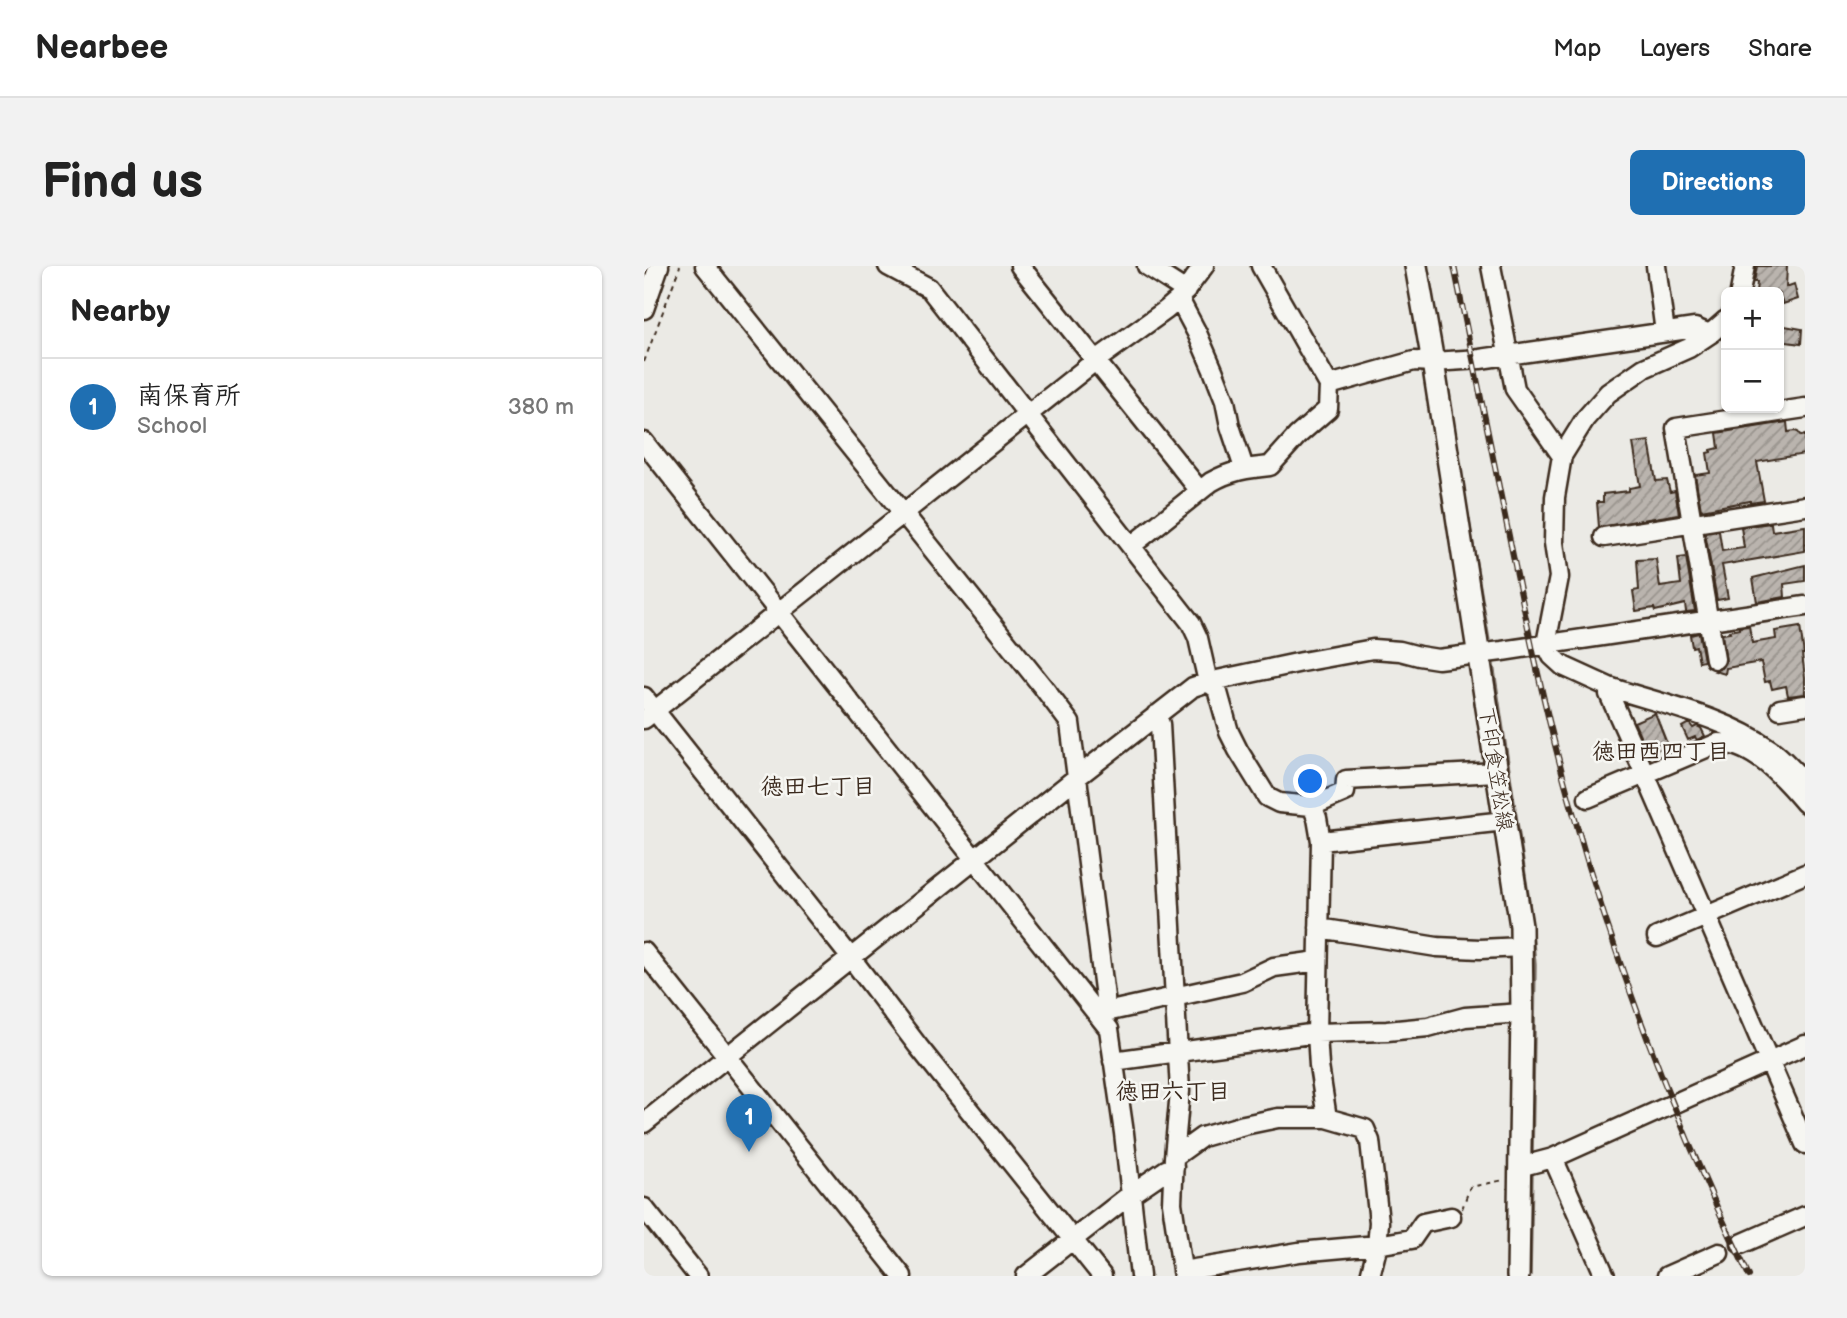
<!DOCTYPE html>
<html lang="en">
<head>
<meta charset="utf-8">
<style>
	:root { --surface:#fff; --page:#f2f2f2; --text:#222; --muted:#767676; --line:#e0e0e0; --accent:#1f6fb2 }
	body { margin:0; font-family:"Balsamiq Sans","Klee One",sans-serif; background:var(--page); color:var(--text) }
	.controls { position:absolute; right:21px; top:21px; display:grid; overflow:hidden; border-radius:10px; box-shadow:0 2px 5px #0004 }
	.controls button { width:63px; height:63px; display:grid; place-items:center; padding:0; border:0; border-bottom:2px solid var(--line); background:var(--surface); color:var(--text); font:35px sans-serif }
	.you { position:absolute; left:667px; top:516px; width:24px; height:24px; margin:-18px; border:5px solid #fff; border-radius:50%; background:#1a73e8; box-shadow:0 0 0 10px #1a73e833 }
	.badge { display:grid; place-items:center; width:46px; height:46px; border-radius:50%; background:var(--accent); color:#fff; font-size:23px; font-weight:700 }
	.pin { position:absolute; translate:-50% -58px; filter:drop-shadow(0 2px 4px #0008) }
	.pin::after { content:''; position:absolute; top:37px; width:24px; height:21px; background:inherit; clip-path:polygon(0 0,100% 0,50% 100%) }
	.list { margin:0; padding:0; list-style:none }
	h2 { display:flex; justify-content:space-between; align-items:center; height:91px; margin:0; padding:0 28px; font-size:30px }
	h2 small { font-size:23px; font-weight:400; color:var(--muted) }
	.list li { display:grid; grid-template-columns:46px 1fr auto; gap:21px; align-items:center; box-sizing:border-box; height:98px; padding:0 28px; border-top:2px solid var(--line) }
	.list b { display:block; font-size:26px; white-space:nowrap }
	.list p { margin:0; font-size:23px; white-space:nowrap; color:var(--muted) }
	.list em { font-size:23px; font-style:normal; color:var(--muted) }
	.map { position:relative; flex:none; width:1161px; height:1010px; overflow:hidden; border-radius:10px }
	header { display:flex; align-items:center; gap:42px; box-sizing:border-box; height:98px; padding:0 35px; background:var(--surface); border-bottom:2px solid var(--line) }
	header strong { font-size:33px }
	nav { display:flex; gap:38px; margin-inline-start:auto; font-size:24px }
	.intro { display:flex; align-items:center; justify-content:space-between; box-sizing:border-box; height:168px; padding:0 42px }
	h1 { margin:0; font-size:49px }
	.button { padding:18px 32px; border-radius:10px; background:var(--accent); color:#fff; font-size:24px; font-weight:700 }
	main { display:flex; gap:42px; padding:0 42px }
	aside { flex:1; background:var(--surface); border-radius:10px; box-shadow:0 2px 5px #0004 }
	.map>svg:first-child { display:block }
</style>
</head>
<body>
<header>
<strong>Nearbee</strong>
<nav><a>Map</a><a>Layers</a><a>Share</a></nav>
</header>
<div class="intro"><h1>Find us</h1><a class="button">Directions</a></div>
<main>
<aside>
<h2>Nearby<small></small></h2>
<ul class="list">
<li><span class="badge">1</span><div><b>南保育所</b><p>School</p></div><em>380 m</em></li>
</ul>
</aside>
<div class="map">
<svg width="1161" height="1010" viewBox="0 0 1161 1010">
	<defs>
		<pattern id="building-hatch" width="6" height="6" patternUnits="userSpaceOnUse" patternTransform="scale(1.75)"><rect width="6" height="6" fill="#bab4ae"/><path d="M-1 1l2-2M0 6l6-6M5 7l2-2" fill="none" stroke="#98938d"/></pattern>
	</defs>
	<rect width="100%" height="100%" fill="#ebeae5"/>
	<filter id="ink" filterUnits="userSpaceOnUse"><feTurbulence type="fractalNoise" baseFrequency=".0143" numOctaves="2"/><feDisplacementMap in="SourceGraphic" scale="14" xChannelSelector="R" yChannelSelector="G"/><feConvolveMatrix kernelMatrix="1 2 1 2 8 2 1 2 1" color-interpolation-filters="sRGB"/></filter>
	<g filter="url(#ink)">
		<g fill="none" stroke-linecap="round" stroke-linejoin="round">
			<path stroke="#7c7167" stroke-width="3.5" d="M813,185L846,381
				M848,392L885,636L891,699L888,892
				M886,1010L888,904"/>
		</g>
		<path fill="url(#building-hatch)" stroke="#3b2a1e" stroke-width="2" d="M1113,0H1143L1142,21L1150,18L1154,33L1139,38L1135,26H1112L1113,16H1110Z
			M1135,59L1158,63L1157,78L1135,75Z
			M1143,156L1144,166L1151,165L1154,166L1157,170L1161,169V188L1113,196L1120,235L1106,237V235L1057,244L1051,209L1066,207L1063,187L1067,186V184L1075,182L1073,167Z
			M1005,175L1012,215L1023,214L1026,226L1031,225L1035,248L955,261L953,236H959V228L985,225V222L996,220L989,177Z
			M1127,257L1128,265L1161,260V285L1078,299L1084,332L1073,334L1061,267L1075,265L1078,285L1100,282L1097,261Z
			M1042,291L1051,345L1042,346L1041,338L1011,345L1010,342L992,345L989,325L995,324L993,294L1012,293L1016,321L1037,318L1034,292Z
			M1161,299V315L1140,318L1141,331L1113,336L1109,312Z
			M1105,360L1108,377L1132,373L1131,365L1156,361L1160,388H1158L1161,411V428L1144,430L1142,420L1128,423L1126,415L1121,416L1117,396L1082,402L1081,408L1071,405L1079,401L1082,396L1078,368L1086,367L1085,365L1096,363V361Z
			M1055,367L1060,395L1055,396L1052,380L1048,381L1046,369Z
			M1011,447L1024,480L1004,487L990,456Z
			M1045,457L1049,462L1053,460L1057,462L1061,470L1053,474L1051,471L1044,474L1038,461Z"/>
		<g fill="none" stroke-linecap="round" stroke-linejoin="round">
			<defs>
				<path id="minor" d="M61,0L399,421L426,457L461,731L462,746
					M244,0L285,22L547,357L554,372L564,416L573,423L585,466L594,484L623,531L635,537L668,540L673,552L677,575L673,767L675,800L683,852
					M376,0L556,225
					M503,0L542,25
					M847,0L871,123L918,190
					M1012,0L1021,66
					M1096,26L1101,0
					M535,33L553,67L569,104L581,135L586,160L600,202
					M0,43L15,0
					M1082,54L1066,68L1045,82L1000,102L964,127L941,153L918,190L911,231L910,277L915,311L902,378L908,390L919,400L965,421V428L1001,508L1161,878
					M685,119L770,95L789,96L836,93L1051,62L1066,68
					M0,176L465,763L480,867L496,1010
					M960,271L1161,240
					M487,280L567,216C586,205 604,202 626,200L653,170L684,143L685,119L617,0
					M1071,393L1032,162L1161,142
					M965,421C1017,438 1081,451 1126,483C1139,492 1150,505 1161,517
					M0,431L207,692L274,780L458,1010
					M1136,443L1161,439
					M512,449L516,458L536,825L530,891L528,937L539,1010
					M0,453L451,95L522,44L535,33L560,0
					M944,532L1074,477C1109,477 1140,512 1161,537
					M668,540L701,526L702,514L853,506
					M677,575L861,555
					M675,662L793,681L836,683L878,681
					M1013,671L1161,608
					M0,686L258,1010
					M457,751L462,746L598,716L630,701L674,695
					M469,795L673,767L743,765L784,761L821,751L878,747
					M0,857L432,512L549,421L564,416L658,396L729,383L756,385L775,390L794,393L858,385L1161,340
					M530,891L558,871L600,859L634,852H683L721,863L726,875L735,956L733,982L726,1010
					M909,892L961,1010
					M875,901L909,892L1161,779
					M0,942L54,1010
					M1097,978L1161,950
					M538,1005L655,986L733,979L768,973L779,957L807,951
					M382,1010L487,928L522,904L530,901
					M1023,1010L1075,987"/>
				<path id="major" d="M772,0L789,96L877,660L878,747L874,1010"/>
			</defs>
			<use href="#minor" stroke="#3b2a1e" stroke-width="23"/>
			<use href="#major" stroke="#3b2a1e" stroke-width="26"/>
			<path stroke="#3b2a1e" stroke-width="2" stroke-dasharray="5 5" stroke-linecap="butt" d="M0,96L36,0
				M818,943L826,921L860,914"/>
			<use href="#minor" stroke="#f6f6f2" stroke-width="18"/>
			<use href="#major" stroke="#f6f6f2" stroke-width="21"/>
			<defs>
				<path id="rail" d="M810,0C828,87 845,173 863,260C882,354 901,447 927,539C972,701 1032,858 1105,1010"/>
			</defs>
			<use href="#rail" stroke="#3b2a1e" stroke-width="6"/>
			<use href="#rail" stroke="#f6f6f2" stroke-width="3.5" stroke-dasharray="10" stroke-linecap="butt"/>
		</g>
	</g>
	<g text-anchor="middle" stroke-width="5" stroke-linejoin="round" paint-order="stroke">
		<g font-size="21" fill="#3b2a1e" stroke="#f6f6f2">
			<text transform="translate(852 503) rotate(81)" y="7">下印食笠松線</text>
		</g>
		<g font-size="23" font-weight="bold" fill="#3b2a1e" stroke="#f6f6f2">
			<text x="1017" y="493">徳田西四丁目</text>
			<text x="174" y="528">徳田七丁目</text>
			<text x="529" y="833">徳田六丁目</text>
		</g>
	</g>
</svg>
<div class="controls">
<button>+</button>
<button>−</button>
</div>
<div class="you"></div>
<div class="pin badge" style="left:105px;top:886px">1</div>
</div>
</main>
</body>
</html>
